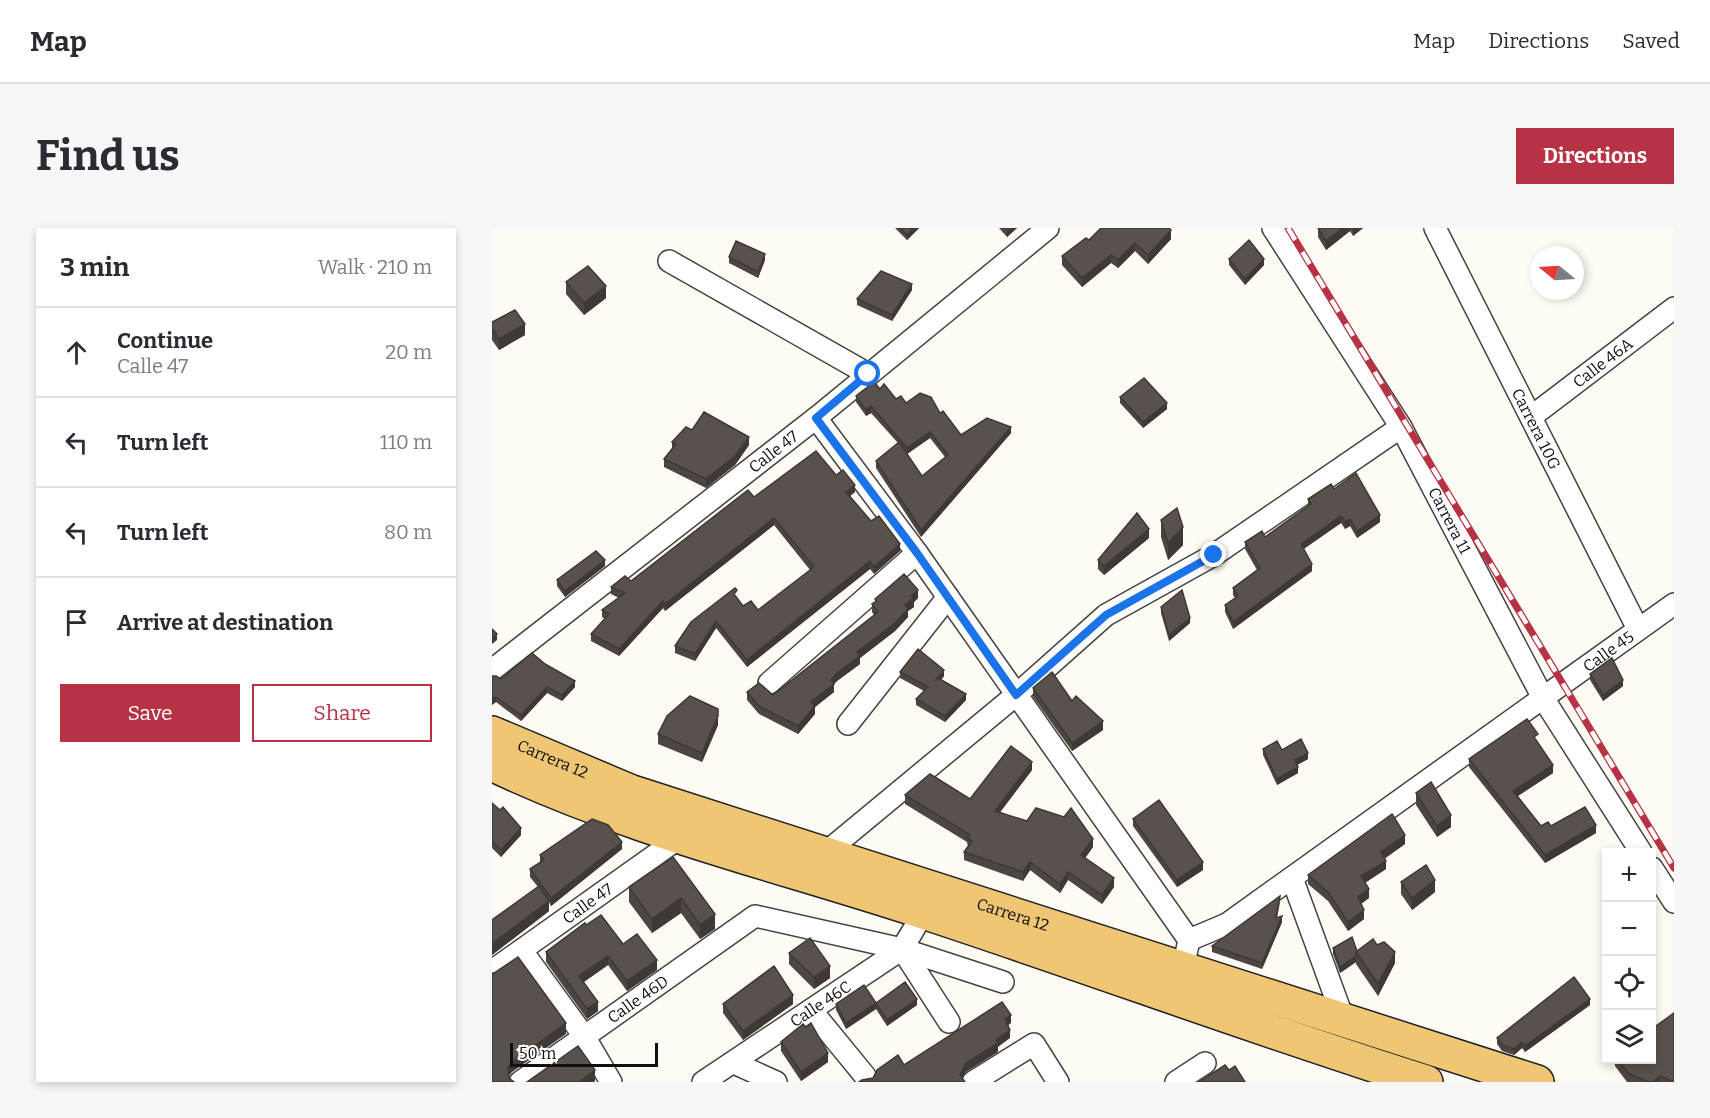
<!DOCTYPE html>
<html lang="en">
<head>
<meta charset="utf-8">
<style>
	:root { --surface:#fff; --page:#f7f7f7; --text:#2b2b33; --muted:#7c7c81; --line:#e1e1e2; --accent:#b73244 }
	body { margin:0; font-family:Bitter,serif; background:var(--page); color:var(--text) }
	.controls { position:absolute; right:18px; bottom:18px; display:grid; overflow:hidden; border-radius:0px; box-shadow:0 3px 9px #0003 }
	.controls button { width:54px; height:54px; display:grid; place-items:center; padding:0; border:0; border-bottom:2px solid var(--line); background:var(--surface); color:var(--text); font:30px sans-serif }
	.compass { position:absolute; left:1038px; top:18px; width:54px; height:54px; border-radius:50%; background:var(--surface); box-shadow:0 3px 9px #0003; rotate:288deg }
	.scale { position:absolute; left:18px; bottom:15px; width:148px; box-sizing:border-box; padding-left:6px; border:3px solid #101010; border-top:0; font-size:16px; line-height:21px; white-space:nowrap; color:#101010; -webkit-text-stroke:4px #fff; paint-order:stroke }
	.stop { position:absolute; width:18px; height:18px; margin:-14px; border:4px solid #1a73e8; border-radius:50%; background:#fff }
	.stop.end { background:#1a73e8; border-color:#fff; box-shadow:0 2px 6px #0008 }
	.list { margin:0; padding:0; list-style:none }
	h2 { display:flex; justify-content:space-between; align-items:center; height:78px; margin:0; padding:0 24px; font-size:26px }
	h2 small { font-size:20px; font-weight:400; color:var(--muted) }
	.list li { display:grid; grid-template-columns:39px 1fr auto; gap:18px; align-items:center; box-sizing:border-box; height:90px; padding:0 24px; border-top:2px solid var(--line) }
	.list b { display:block; font-size:22px; white-space:nowrap }
	.list p { margin:0; font-size:20px; white-space:nowrap; color:var(--muted) }
	.list em { font-size:20px; font-style:normal; color:var(--muted) }
	.actions { display:flex; gap:12px; padding:18px 24px }
	.actions a { flex:1; padding:14px 0; border:2px solid var(--accent); border-radius:0px; text-align:center; font-size:21px; color:var(--accent) }
	.actions .main { background:var(--accent); color:#fff }
	.icon { flex:none; width:33px; height:33px; fill:none; stroke:currentColor; stroke-width:2; stroke-linecap:round; stroke-linejoin:round }
	.map { position:relative; flex:none; width:1182px; height:854px; overflow:hidden; border-radius:0px }
	header { display:flex; align-items:center; gap:36px; box-sizing:border-box; height:84px; padding:0 30px; background:var(--surface); border-bottom:2px solid var(--line) }
	header strong { font-size:28px }
	nav { display:flex; gap:33px; margin-inline-start:auto; font-size:21px }
	.intro { display:flex; align-items:center; justify-content:space-between; box-sizing:border-box; height:144px; padding:0 36px }
	h1 { margin:0; font-size:42px }
	.button { padding:15px 27px; border-radius:0px; background:var(--accent); color:#fff; font-size:21px; font-weight:700 }
	main { display:flex; gap:36px; padding:0 36px }
	aside { flex:1; background:var(--surface); border-radius:0px; box-shadow:0 3px 9px #0003 }
	.map>svg:first-child { display:block }
</style>
</head>
<body>
<header>
<strong>Map</strong>
<nav><a>Map</a><a>Directions</a><a>Saved</a></nav>
</header>
<div class="intro"><h1>Find us</h1><a class="button">Directions</a></div>
<main>
<aside>
<h2>3 min<small>Walk · 210 m</small></h2>
<ul class="list">
<li><svg class="icon" aria-label="ahead" viewBox="0 0 24 24"><path d="M12 20V5M6 11l6-6 6 6"/></svg><div><b>Continue</b><p>Calle 47</p></div><em>20 m</em></li>
<li><svg class="icon" aria-label="left" viewBox="0 0 24 24"><path d="M17 20v-9H6M10 6l-5 5 5 5"/></svg><div><b>Turn left</b></div><em>110 m</em></li>
<li><svg class="icon" aria-label="left" viewBox="0 0 24 24"><path d="M17 20v-9H6M10 6l-5 5 5 5"/></svg><div><b>Turn left</b></div><em>80 m</em></li>
<li><svg class="icon" aria-label="arrive" viewBox="0 0 24 24"><path d="M6 21V4h12l-3 4 3 4H6"/></svg><div><b>Arrive at destination</b></div></li>
</ul>
<div class="actions"><a class="main">Save</a><a>Share</a></div>
</aside>
<div class="map">
<svg width="1182" height="854" viewBox="0 0 1182 854">
	<rect width="100%" height="100%" fill="#fefbf4"/>
	<g fill="none" stroke-linecap="round" stroke-linejoin="round">
		<defs>
			<g id="minor">
				<path id="s1" d="M781,0L909,199L1051,470L1149,624"/>
				<path id="s2" d="M943,0L1146,401"/>
				<path d="M177,33L376,146"/>
				<path id="s3" d="M1039,189L1182,80"/>
				<path d="M324,190L425,325L697,712L691,740"/>
				<path id="s4" d="M0,442L324,190L556,0"/>
				<path d="M277,455L425,325"/>
				<path d="M356,496L456,369"/>
				<path d="M332,626L524,467L614,387L722,327L909,199"/>
				<path d="M1160,640L1182,674"/>
				<path d="M800,650L851,790"/>
				<path id="s5" d="M697,712L735,696L1182,376"/>
				<path d="M410,721L457,794"/>
				<path d="M30,723L92,808L119,854"/>
				<path id="s6" d="M0,743L190,608"/>
				<path d="M319,782L373,848"/>
				<path d="M242,835L284,854"/>
				<path id="s7" d="M28,854L263,688L410,721L511,754"/>
				<path id="s8" d="M211,854L410,721L432,684"/>
				<path d="M481,854L542,816L566,854"/>
				<path d="M684,854L713,835"/>
			</g>
			<g id="primary">
				<path id="s9" d="M0,505L140,564L1045,854"/>
				<path d="M0,536C135,601 288,637 431,684C599,739 765,801 934,854"/>
			</g>
		</defs>
		<use href="#minor" stroke="#434343" stroke-width="24"/>
		<use href="#primary" stroke="#212121" stroke-width="36"/>
		<use href="#minor" stroke="#fff" stroke-width="21"/>
		<use href="#primary" stroke="#eec674" stroke-width="33"/>
		<defs>
			<path id="rail" d="M796,0L1182,640"/>
		</defs>
		<use href="#rail" stroke="#b73244" stroke-width="7"/>
		<use href="#rail" stroke="#fff" stroke-width="4.5" stroke-dasharray="14" stroke-linecap="butt"/>
	</g>
	<path fill="#4c4642" fill-rule="evenodd" d="M403,0H427L415,12Z
		M507,0H525L515,9Z
		M826,0H871L861,8L858,3L834,22L826,9Z
		M679,11L656,36L643,23L626,40L619,35L590,59L570,37V28L597,12Z
		M237,29L273,32L266,50L237,35Z
		M737,31L772,37L753,57L737,37Z
		M74,54L114,70L92,87L74,66Z
		M420,62L400,93L365,77V71Z
		M0,94L33,107L7,122L0,112Z
		M388,161L404,171L448,185L469,207L519,205L429,309L384,240V233L406,215L379,185L374,188L364,174V168ZM438,210L453,229L430,248L415,226Z
		M628,169L675,181L651,200L628,175Z
		M200,202L257,217L243,237L214,260L172,239V231L180,220V214Z
		M344,247L363,264L358,268L379,293L408,323L382,346L378,341L255,439L224,400L203,433L183,425V418L245,369L244,370L251,378L266,382L318,342L282,297L173,383L171,380L127,428L99,413V406L113,391L110,389V382L127,370L119,366V359L139,353L262,269Z
		M842,261L888,294L865,310L858,298L853,301L849,295L811,321L820,343L741,401L733,384V377L743,370L741,367V360L765,342L753,321V314L773,309L816,278V271Z
		M669,292L691,317L676,332L669,309Z
		M657,310L612,347L606,341V332Z
		M113,338L73,369L65,358V352Z
		M426,370L422,374V379L416,383V389L403,403L368,430V436L345,453L342,456V464L323,479V486L306,506L267,486L255,472V464L281,467L382,387L380,384V376L383,374V371Z
		M669,379L698,395L677,413L669,385Z
		M53,436L83,459L70,473L55,465L29,493L4,474L0,477L9,451Z
		M408,444L452,448L449,452L474,472L453,494L424,477V471L432,463L408,450Z
		M1098,446L1131,458L1111,473L1098,452Z
		M541,460L580,473L611,502L580,523L541,469Z
		M226,497L210,534L166,516V506Z
		M1046,514L1061,545L1026,568L1049,598H1059L1104,605L1053,635L977,539V531Z
		M771,521L790,522L816,531L805,537L806,545L785,557L771,527Z
		M540,542L508,584L601,619L593,630L622,659L610,676L576,652L568,665L538,642L531,653L472,632V624L476,619L475,614L413,576V567L478,571Z
		M924,565L959,599L945,609L924,577Z
		M0,575L29,607L9,629L0,620Z
		M641,591L711,642L685,659L641,598Z
		M913,616L892,631L894,641L873,655L877,670L869,676L872,691L856,703L836,673L816,656V647Z
		M130,621L59,678L57,674V683L0,727V692L46,659L38,649V641L48,634V627Z
		M181,629L223,701L208,711L189,685L160,705L137,674V659Z
		M909,654L943,664L920,682L909,666Z
		M788,674L785,690L790,694L770,741L720,724V718Z
		M94,697L131,716L165,742L135,763L116,737L92,754L106,783L95,791L54,734V724Z
		M885,717L903,735L886,768L864,736V734L848,745L841,726V720L865,723Z
		M297,725L338,750L322,761L297,736Z
		M384,775L425,777L395,798L384,781L354,801L344,782V776Z
		M231,776H301L251,812L231,785Z
		M1098,777L1033,824L1030,820L1022,827L1010,823L1005,816V810Z
		M289,814L336,834L309,853L289,823Z
		M1123,831H1160L1182,854H1135L1123,838Z"/>
	<path fill="#3e3936" d="M421,0H427L415,12V7Z
		M519,0H525L515,9V3Z
		M851,0H858V3L834,22V13Z
		M861,0H871L861,8Z
		M679,2V11L656,36V27Z
		M643,15V23L626,40V32Z
		M273,26V32L266,50V44Z
		M619,27V35L590,59V50Z
		M772,31V37L753,57V51Z
		M420,56V62L400,93V87Z
		M114,58V70L92,87V75Z
		M33,96V107L7,122V111Z
		M675,175V181L651,200V194Z
		M379,178V185L374,188V182Z
		M519,199V205L429,309V302Z
		M438,204V210L415,226V220Z
		M257,209V217L243,237L214,260V251Z
		M363,257V264L354,271V264Z
		M888,287V294L865,310V303Z
		M849,288V295L809,323V316Z
		M282,290V297L173,383V376Z
		M858,291V298L853,301V294Z
		M691,299V317L676,332V315Z
		M657,301V310L612,347V338Z
		M408,316V323L382,346V339Z
		M113,332V338L73,369V363Z
		M378,333V341L255,439V432Z
		M820,336V343L741,401V394Z
		M426,362V370L422,374V379L416,383V389L403,403L368,430V436L345,453L342,456V464L323,479V486L306,506V498L319,474L345,445L413,377L419,368Z
		M171,373V380L127,428V421Z
		M698,390V395L677,413V407Z
		M224,393V400L203,433V426Z
		M5,406V412L0,416V410Z
		M452,442V448L443,459V453Z
		M1131,452V458L1111,473V467Z
		M83,453V459L70,473V467Z
		M55,459V465L29,493V487Z
		M474,466V472L453,494V488Z
		M4,469V474L0,477V471Z
		M226,488V497L210,534V525Z
		M611,493V502L580,523V515Z
		M816,525V531L803,538V532Z
		M540,534V542L503,591V583Z
		M1061,537V545L1021,571V563Z
		M806,539V545L785,557V551Z
		M959,587V599L945,609V598Z
		M1104,597V605L1053,635V627Z
		M29,600V607L9,629V622Z
		M913,607V616L889,633V624Z
		M601,611V619L589,636V627Z
		M130,614V621L59,678V670Z
		M894,633V641L869,657V648Z
		M538,634V642L531,653V644Z
		M711,634V642L685,659V652Z
		M576,644V652L568,665V656Z
		M622,650V659L610,676V667Z
		M943,652V664L920,682V670Z
		M877,661V670L866,678V669Z
		M189,670V685L160,705V691Z
		M57,673V683L0,727V716Z
		M872,682V691L856,703V694Z
		M223,686V701L208,711V697Z
		M790,688V694L770,741V735Z
		M903,724V735L886,768V756Z
		M116,728V737L87,757V748Z
		M864,728V734L848,745V739Z
		M165,732V742L135,763V753Z
		M338,738V750L322,761V749Z
		M301,767V776L251,812V803Z
		M425,771V777L395,798V792Z
		M1098,771V777L1033,824V818Z
		M106,774V783L95,791V781Z
		M384,775V781L354,801V795Z
		M519,787V795L513,800V791Z
		M74,795V806L20,844L16,849V839L20,834Z
		M518,802V810L506,819V824L474,844L469,854L468,847L474,835L504,812Z
		M1030,814V820L1022,827V821Z
		M336,825V834L309,853V844Z
		M103,842V853L102,854H87Z
		M1168,848V854H1161Z"/>
	<path fill="#58514d" stroke="#3e3936" stroke-width="1.5" d="M408,0H421L415,7Z
		M609,0H677L679,2L656,27L643,15L626,32L619,27L590,50L570,28L594,10L597,12Z
		M826,0H851L834,13Z
		M757,12L772,31L753,51L737,31Z
		M244,13L273,26L266,44L237,29Z
		M96,38L114,58L92,75L74,54Z
		M389,43L420,56L400,87L365,71Z
		M23,82L33,96L7,111L0,100V94Z
		M652,150L675,175L651,194L628,169Z
		M382,154L388,161L392,156L404,171L409,168L414,175L428,165L439,169L448,185L451,183L469,207L495,190L519,199L429,302L384,233L407,214L430,248L456,227L438,204L415,220L379,178L374,182L364,168Z
		M212,184L257,209L243,228L214,251L172,231L184,216L180,214L194,199L200,202Z
		M324,223L344,247L351,242L363,257L354,264L379,293L387,288L408,316L382,339L378,333L255,432L224,393L203,426L183,418L199,394L243,360L245,362L242,366L251,378L259,373L266,382L322,339L282,290L173,376L171,373L127,421L99,406L117,386L110,382L133,365L119,359L133,348L139,353L256,262L262,269Z
		M864,245L888,287L865,303L858,291L853,294L849,288L809,316L820,336L741,394L733,377L746,368L741,360L768,340L753,314L770,303L773,309L819,276L816,271L839,256L842,261Z
		M685,280L691,299L676,315L669,292Z
		M645,285L657,301L612,338L606,332Z
		M104,323L113,332L73,363L65,352Z
		M412,346L426,362L419,368L422,370L413,377L416,381L403,395L365,424L368,428L345,445L339,452L342,456L319,474L323,478L306,498L267,478L255,464L267,455L281,467L386,384L380,376L385,373L383,371Z
		M690,362L698,390L677,407L669,379Z
		M0,401L5,406L0,410Z
		M426,421L452,442L443,453L446,450L474,466L453,488L424,471L436,459L408,444Z
		M40,425L53,436L83,453L70,467L55,459L29,487L4,469L0,471V448H4L9,451Z
		M1120,430L1131,452L1111,467L1098,446Z
		M560,444L580,473L584,468L611,493L580,515L541,460Z
		M198,468L226,481V488L210,525L166,506L175,488Z
		M1035,491L1046,506L1042,509L1061,537L1021,563L1049,598L1056,594L1059,598L1093,579L1104,597L1053,627L977,531Z
		M809,511L816,525L803,532L806,539L785,551L771,521L785,513L790,522Z
		M519,518L540,534L503,583L535,593L544,580L572,589L579,580L601,611L589,627L622,650L610,667L576,644L568,656L538,634L531,644L472,624L480,613L475,610L478,607L413,567L438,546L478,571Z
		M939,554L959,587L945,598L924,565Z
		M667,572L711,634L685,652L641,591Z
		M0,575L8,582L11,579L29,600L9,622L0,613Z
		M900,586L913,607L889,624L894,633L869,648L877,661L866,669L872,682L856,694L836,664L816,647Z
		M100,591L116,597L130,614L59,670L38,641L52,632L48,627Z
		M181,629L223,686L208,697L189,670L160,691L137,659Z
		M934,637L943,652L920,670L909,654Z
		M47,658L57,673L0,716V692Z
		M788,668L784,690L790,688L770,735L720,718Z
		M109,687L131,716L145,706L165,732L135,753L116,728L87,748L106,774L95,781L54,724L93,695L94,697Z
		M860,709L865,723L864,724V728L848,739L841,720Z
		M318,710L338,738L322,749L297,725Z
		M881,711L885,717L892,714L903,724L886,756L864,724Z
		M26,729L74,795L20,834L16,839L17,850L22,854H0V745H2Z
		M282,738L301,767L251,803L231,776Z
		M1082,749L1098,771L1033,818L1030,814L1022,821L1010,817L1005,810Z
		M413,754L425,771L395,792L384,775L354,795L344,776L372,757L384,775Z
		M510,774L519,787L513,791L518,802L504,812L506,815L474,835L468,847L473,854H367L370,852L381,850L385,842L406,827L412,837Z
		M1182,785V854L1168,848L1161,854H1157L1137,846L1125,831H1160V801Z
		M319,795L336,825L309,844L289,814L311,796L314,799Z
		M86,818L103,842L87,854H35Z
		M733,837L737,842L743,838L753,854H707Z"/>
	<g fill="none" stroke-linecap="round" stroke-linejoin="round">
		<path stroke="#1a73e8" stroke-width="8" d="M376,146L324,190L425,325L524,467L614,387L722,327"/>
	</g>
	<g text-anchor="middle" stroke-width="6" stroke-linejoin="round" paint-order="stroke">
		<g font-size="16" fill="#101010" stroke="#fff">
			<text dy="6" stroke="none"><textPath href="#s3" startOffset="90">Calle 46A</textPath></text>
			<text dy="6" stroke="none"><textPath href="#s2" startOffset="225">Carrera 10G</textPath></text>
			<text dy="6" stroke="none"><textPath href="#s4" startOffset="356">Calle 47</textPath></text>
			<text dy="6" stroke="none"><textPath href="#s1" startOffset="342">Carrera 11</textPath></text>
			<text dy="6" stroke="none"><textPath href="#s5" startOffset="510">Calle 45</textPath></text>
			<text dy="6" stroke="none"><textPath href="#s9" startOffset="66">Carrera 12</textPath></text>
			<text dy="6" stroke="none"><textPath href="#s6" startOffset="117">Calle 47</textPath></text>
			<text dy="6" stroke="none"><textPath href="#s9" startOffset="552">Carrera 12</textPath></text>
			<text dy="6" stroke="none"><textPath href="#s7" startOffset="144">Calle 46D</textPath></text>
			<text dy="6" stroke="none"><textPath href="#s8" startOffset="141">Calle 46C</textPath></text>
		</g>
	</g>
</svg>
<div class="controls">
<button>+</button>
<button>−</button>
<button><svg class="icon" aria-label="locate" viewBox="0 0 24 24"><circle cx="12" cy="12" r="6"/><path d="M12 2v4M12 18v4M2 12h4M18 12h4"/></svg></button>
<button><svg class="icon" aria-label="layers" viewBox="0 0 24 24"><path d="M12 4l9 5-9 5-9-5zM3 14l9 5 9-5"/></svg></button>
</div>
<svg class="compass" viewBox="-18 -18 36 36"><path d="M0-13l5 13h-10z" fill="#e53935"/><path d="M0 13l5-13h-10z" fill="#7c7c81"/></svg>
<div class="scale">50 m</div>
<div class="stop" style="left:376px;top:146px"></div>
<div class="stop end" style="left:722px;top:327px"></div>
</div>
</main>
</body>
</html>
